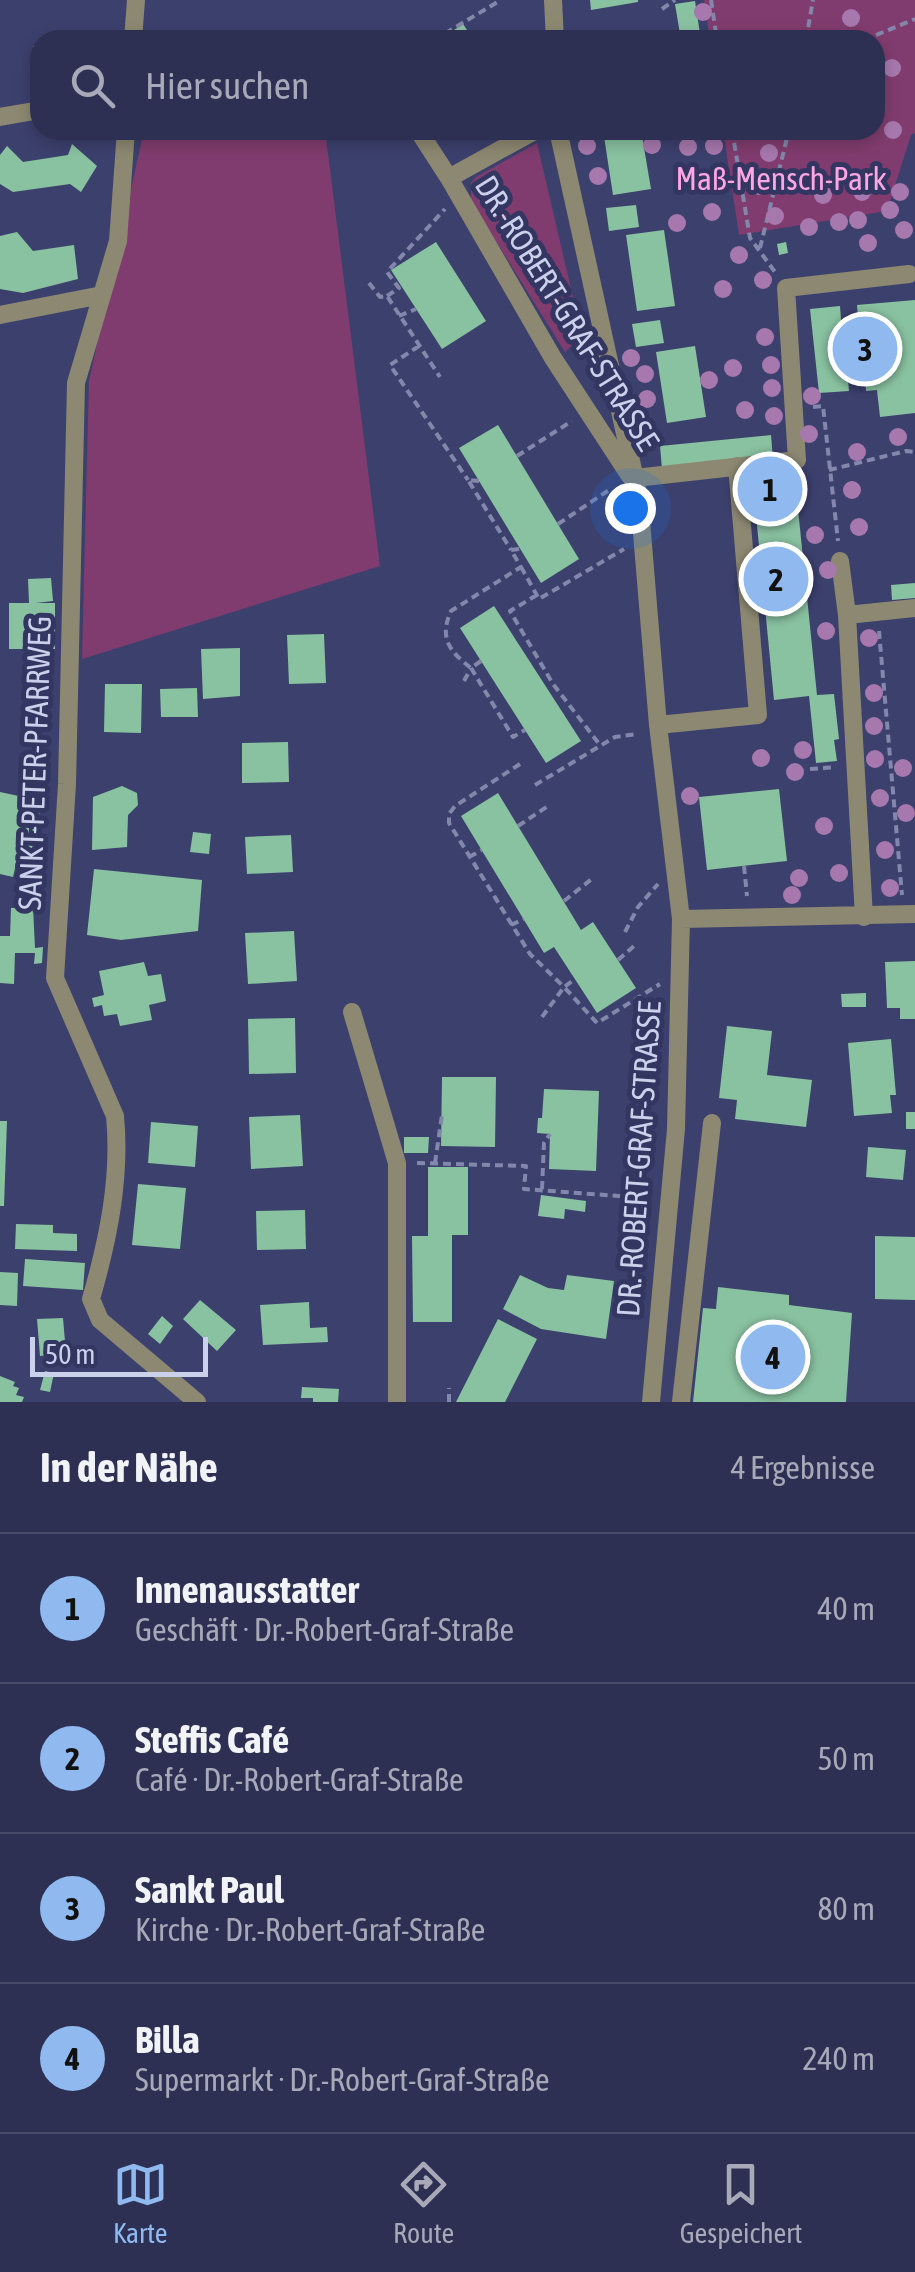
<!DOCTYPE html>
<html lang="de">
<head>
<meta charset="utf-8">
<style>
	:root { --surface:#2d3052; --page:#393c5c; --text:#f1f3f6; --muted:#a7a9b8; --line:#484b69; --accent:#90b9f0 }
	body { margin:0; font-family:"Asap Condensed",sans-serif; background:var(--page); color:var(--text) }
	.scale { position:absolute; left:30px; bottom:25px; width:178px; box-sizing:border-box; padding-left:10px; border:5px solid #cbd0eb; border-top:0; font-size:28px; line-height:35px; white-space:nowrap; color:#cbd0eb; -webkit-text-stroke:8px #323661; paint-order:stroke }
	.you { position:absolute; left:630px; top:508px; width:35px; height:35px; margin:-25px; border:8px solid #fff; border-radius:50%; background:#1a73e8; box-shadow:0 0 0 15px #1a73e833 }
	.badge { display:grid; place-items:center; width:65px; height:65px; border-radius:50%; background:var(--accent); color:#111; font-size:32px; font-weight:700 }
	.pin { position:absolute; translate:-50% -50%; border:5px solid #fff; box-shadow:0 2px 10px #0006 }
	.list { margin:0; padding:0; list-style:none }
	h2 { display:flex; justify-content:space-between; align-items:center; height:130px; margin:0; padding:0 40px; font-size:42px }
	h2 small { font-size:32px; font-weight:400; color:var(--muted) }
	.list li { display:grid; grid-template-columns:65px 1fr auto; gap:30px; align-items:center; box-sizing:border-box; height:150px; padding:0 40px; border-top:2px solid var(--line) }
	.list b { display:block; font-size:38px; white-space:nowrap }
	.list p { margin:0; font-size:32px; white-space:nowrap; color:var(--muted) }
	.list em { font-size:32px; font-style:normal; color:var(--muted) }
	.icon { flex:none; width:55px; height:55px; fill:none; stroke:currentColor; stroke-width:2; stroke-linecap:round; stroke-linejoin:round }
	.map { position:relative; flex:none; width:915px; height:1402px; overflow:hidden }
	.search { position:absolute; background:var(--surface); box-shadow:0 5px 15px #0003; left:30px; right:30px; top:30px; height:110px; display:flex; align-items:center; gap:25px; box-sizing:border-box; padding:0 35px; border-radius:30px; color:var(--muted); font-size:38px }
	.sheet { height:730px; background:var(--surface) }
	nav { display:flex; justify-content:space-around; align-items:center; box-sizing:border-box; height:140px; border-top:2px solid var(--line); background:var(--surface); font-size:28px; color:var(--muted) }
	nav a { display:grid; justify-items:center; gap:5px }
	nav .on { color:var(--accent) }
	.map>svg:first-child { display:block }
</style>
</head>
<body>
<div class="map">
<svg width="915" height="1402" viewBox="0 0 915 1402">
	<rect width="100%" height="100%" fill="#3c406d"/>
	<path fill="#803c6e" d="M704,0H915V133L911,135L887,211L739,235L723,130H875V40H710Z
		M144,130H325L380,566L82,659L89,381Z
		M537,143L582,336L565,352L471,201V183L476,177Z"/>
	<path fill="#89c2a1" d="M590,0H638V2L591,10Z
		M695,1L701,40H681L675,4Z
		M463,24L474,40H439Z
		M40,45V74H38L33,46Z
		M603,130H641L651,189L613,195Z
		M72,144L97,166L81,192L70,184L13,192L0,184V155L7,146L23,162L68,155Z
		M636,205L639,227L609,231L606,208Z
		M664,230L675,306L637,311L626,235Z
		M17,232L33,251L74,245L78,279L23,293L0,289V236Z
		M436,242L486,321L442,349L391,270Z
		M786,242L788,253L779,255L777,244Z
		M915,300V413L880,417L877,390L866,391L865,378L848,380L849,391L819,393L810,309L840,306L841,320L858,319L857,305Z
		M660,320L664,343L636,347L632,324Z
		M695,346L706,417L667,423L656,352Z
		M498,425L579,559L541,583L459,448Z
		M771,435L773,459L662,469L660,446Z
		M794,470L817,695L834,694L839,739L834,740L837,761L816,763L809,696L774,700L752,474Z
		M51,578L53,601L36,603H55V649H9V603H29L28,579Z
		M915,583V598L892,600L891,585Z
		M494,606L581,741L546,763L460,628Z
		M324,634L326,683L289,684L287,635Z
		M240,648V696L203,699L201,649Z
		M105,684H142L141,733L104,732Z
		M197,688L198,717H161L160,689Z
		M288,742L289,782L242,783V743Z
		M122,786L137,793L138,805L128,815L127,847L92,850L93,797Z
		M779,789L787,861L707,870L699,797Z
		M0,792L42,801L29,863L17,860L13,877L0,874Z
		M498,793L581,930L593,922L636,988L597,1013L554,947L544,953L461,816Z
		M193,832L211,834L209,854L190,852Z
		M291,835L293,872L247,874L245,837Z
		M94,869L202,880L198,931L121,940L87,935Z
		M33,907L35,948L43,947L42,963L34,964L35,953H15L14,984L0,983V936H10L11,908Z
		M294,931L297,981L248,984L245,933Z
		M915,961V1019H900V1008H887L885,962Z
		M144,962L148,976L161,974L166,1001L149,1005L152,1020L120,1026L117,1014L104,1016L102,1005L94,1007L92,998L104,995L99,971Z
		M866,993V1007H842L841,994Z
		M295,1018L296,1073L249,1074L248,1019Z
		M727,1026L772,1031L767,1075L812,1080L806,1127L735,1119L737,1100L719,1098Z
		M891,1039L896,1095H890L892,1113L854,1116L848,1043Z
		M442,1077H496L495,1147L441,1146Z
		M544,1089L599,1091L596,1171L549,1169L550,1134L537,1133L538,1118H542Z
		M906,1112H915V1129H906Z
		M300,1115L303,1166L251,1169L249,1117Z
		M0,1121H7L4,1206H0Z
		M151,1122L198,1126L195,1167L148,1163Z
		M404,1137H429L428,1153H404Z
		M868,1147L906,1150L903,1180L866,1177Z
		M428,1167H468V1235H452V1322H413L412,1236H428Z
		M138,1184L186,1188L180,1249L132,1245Z
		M541,1195L586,1201L585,1212L565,1209L564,1219L538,1216Z
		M305,1210L306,1249L257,1250L256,1211Z
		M16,1224L53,1225V1233L77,1234V1251L15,1249Z
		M875,1236L915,1237V1300L875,1299Z
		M25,1259L85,1263L83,1290L23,1286Z
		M0,1272L18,1273L17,1306L0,1305Z
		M520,1275L548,1288L564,1290L567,1275L614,1281L606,1339L541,1329L503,1309Z
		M718,1287L789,1295V1305L852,1313L846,1402H693L703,1308L716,1309Z
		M200,1300L236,1330L217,1351L183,1319Z
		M309,1302L310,1328L327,1327L328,1342L263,1345L260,1305Z
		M162,1316L173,1326L160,1344L148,1334Z
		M63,1318L66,1353L40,1356L37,1319Z
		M498,1319L537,1339L505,1402H456Z
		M45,1371L54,1373L50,1392L40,1390Z
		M0,1376L15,1382L13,1386L19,1388L16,1395L24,1397L22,1402H0Z
		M302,1387L339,1389L338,1402H313V1398H301Z"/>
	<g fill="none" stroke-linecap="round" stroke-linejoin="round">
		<path stroke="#8387ab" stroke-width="4" stroke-dasharray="8 5" stroke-linecap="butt" d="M711,0L717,40
			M662,9L675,0
			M434,40L501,0
			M806,40L813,0
			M864,40L915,19
			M732,130L750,238L775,272
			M760,248L789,130
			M369,283L380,297L387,296L440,377
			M387,296L399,288L387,272L445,209
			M399,316L416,309
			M419,346L390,365L468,480
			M813,407L823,406L838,541
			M517,456L572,421
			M829,470L906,451L915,452
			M479,481L468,480L511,550
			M558,524L612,488
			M521,567L539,599L624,549
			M537,595L510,611L553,684L600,745
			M879,631L902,895
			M481,661L471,668C449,651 439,638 451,611L521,567L511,550L520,549
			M471,668L513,737L525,730
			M464,681L471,668
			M520,764L455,806L449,814V823L530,954L564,987L575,979
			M810,769L836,767
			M535,785L615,737L637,734
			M518,826L548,806
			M469,857L482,850
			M744,866L747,896
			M564,901L593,878
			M511,925L524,919
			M625,932L638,907L658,884
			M618,960L634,946
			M542,1017L564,987L597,1023L660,984
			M417,1163L526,1166L524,1189L632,1197
			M435,1163L442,1115
			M542,1189L544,1143L550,1134
			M449,1402V1388"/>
		<path stroke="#8d8871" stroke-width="18" d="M553,0L555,40
			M133,40L136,0
			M0,117L40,110
			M126,130L118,241L76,383L67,784L55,978L115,1116C121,1178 108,1240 91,1299L100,1320L197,1402
			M418,130L449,178
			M536,130L449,178L553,358L630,476
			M558,130L639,497L658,725L681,919L676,1129L651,1402
			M0,315L102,295
			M635,478L797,460L786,288L909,274
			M840,561L847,615L864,917
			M847,615L915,608
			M658,725L758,715L737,466
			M681,919L915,914
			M352,1012L397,1163V1402
			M681,1402L712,1123"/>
	</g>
	<g fill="#a778ae">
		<circle cx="703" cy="12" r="9"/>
		<circle cx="851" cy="18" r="9"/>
		<circle cx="892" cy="68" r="9"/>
		<circle cx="893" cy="130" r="9"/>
		<circle cx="652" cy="145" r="9"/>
		<circle cx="587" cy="146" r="9"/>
		<circle cx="714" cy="146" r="9"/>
		<circle cx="688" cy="147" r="9"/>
		<circle cx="769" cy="153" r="9"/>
		<circle cx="598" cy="176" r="9"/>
		<circle cx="791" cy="182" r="9"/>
		<circle cx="759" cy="186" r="9"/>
		<circle cx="862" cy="192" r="9"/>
		<circle cx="900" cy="192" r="9"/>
		<circle cx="823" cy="195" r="9"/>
		<circle cx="890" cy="210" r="9"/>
		<circle cx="712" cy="212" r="9"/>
		<circle cx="775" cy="216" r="9"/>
		<circle cx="858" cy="220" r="9"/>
		<circle cx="839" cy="222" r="9"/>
		<circle cx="677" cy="223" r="9"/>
		<circle cx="809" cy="227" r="9"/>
		<circle cx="904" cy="230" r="9"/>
		<circle cx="868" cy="243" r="9"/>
		<circle cx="739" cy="255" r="9"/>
		<circle cx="763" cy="280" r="9"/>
		<circle cx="723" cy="289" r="9"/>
		<circle cx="765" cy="337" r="9"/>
		<circle cx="631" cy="358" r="9"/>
		<circle cx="771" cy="365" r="9"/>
		<circle cx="733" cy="368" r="9"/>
		<circle cx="645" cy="374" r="9"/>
		<circle cx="709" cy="380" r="9"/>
		<circle cx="772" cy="388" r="9"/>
		<circle cx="812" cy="396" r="9"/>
		<circle cx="647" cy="399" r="9"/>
		<circle cx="745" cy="410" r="9"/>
		<circle cx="774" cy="416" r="9"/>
		<circle cx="809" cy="434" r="9"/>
		<circle cx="898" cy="437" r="9"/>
		<circle cx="857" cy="452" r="9"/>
		<circle cx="852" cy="490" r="9"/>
		<circle cx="859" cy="527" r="9"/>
		<circle cx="815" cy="535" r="9"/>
		<circle cx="828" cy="570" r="9"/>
		<circle cx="826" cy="631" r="9"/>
		<circle cx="869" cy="638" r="9"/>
		<circle cx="874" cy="693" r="9"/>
		<circle cx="874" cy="726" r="9"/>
		<circle cx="803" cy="750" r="9"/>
		<circle cx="761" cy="758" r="9"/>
		<circle cx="875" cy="759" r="9"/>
		<circle cx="903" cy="768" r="9"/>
		<circle cx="795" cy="772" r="9"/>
		<circle cx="690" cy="796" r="9"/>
		<circle cx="880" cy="798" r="9"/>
		<circle cx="906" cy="813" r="9"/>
		<circle cx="824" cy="826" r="9"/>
		<circle cx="885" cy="850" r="9"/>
		<circle cx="839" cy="873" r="9"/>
		<circle cx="799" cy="878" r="9"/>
		<circle cx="890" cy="888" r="9"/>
		<circle cx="792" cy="895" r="9"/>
	</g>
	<g text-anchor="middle" stroke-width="10" stroke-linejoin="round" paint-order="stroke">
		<g font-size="32" fill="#ffa6e4" stroke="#323661">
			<text x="781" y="190">Maß-Mensch-Park</text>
		</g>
		<g font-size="32" fill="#cbd0eb" stroke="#323661">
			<text transform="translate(567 313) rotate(58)" y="11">DR.-ROBERT-GRAF-STRASSE</text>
			<text transform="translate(35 763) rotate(-88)" y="11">SANKT-PETER-PFARRWEG</text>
			<text transform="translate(639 1159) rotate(-86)" y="11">DR.-ROBERT-GRAF-STRASSE</text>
		</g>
	</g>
</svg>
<div class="scale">50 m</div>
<div class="you"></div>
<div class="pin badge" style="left:770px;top:489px">1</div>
<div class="pin badge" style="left:776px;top:579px">2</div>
<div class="pin badge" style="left:865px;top:349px">3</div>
<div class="pin badge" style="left:773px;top:1357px">4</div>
<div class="search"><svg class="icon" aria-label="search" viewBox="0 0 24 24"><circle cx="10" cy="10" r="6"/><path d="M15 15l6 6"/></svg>Hier suchen</div>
</div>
<section class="sheet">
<h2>In der Nähe<small>4 Ergebnisse</small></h2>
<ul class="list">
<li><span class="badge">1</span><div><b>Innenausstatter</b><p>Geschäft · Dr.-Robert-Graf-Straße</p></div><em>40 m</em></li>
<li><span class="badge">2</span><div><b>Steffis Café</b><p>Café · Dr.-Robert-Graf-Straße</p></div><em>50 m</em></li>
<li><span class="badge">3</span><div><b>Sankt Paul</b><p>Kirche · Dr.-Robert-Graf-Straße</p></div><em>80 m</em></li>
<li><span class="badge">4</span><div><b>Billa</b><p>Supermarkt · Dr.-Robert-Graf-Straße</p></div><em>240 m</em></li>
</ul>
</section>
<nav>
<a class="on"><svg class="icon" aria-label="map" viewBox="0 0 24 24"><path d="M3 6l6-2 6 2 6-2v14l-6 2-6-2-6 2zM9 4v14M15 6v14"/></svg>Karte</a>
<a><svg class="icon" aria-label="directions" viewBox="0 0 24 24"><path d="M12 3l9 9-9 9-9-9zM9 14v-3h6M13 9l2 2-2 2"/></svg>Route</a>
<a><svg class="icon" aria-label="saved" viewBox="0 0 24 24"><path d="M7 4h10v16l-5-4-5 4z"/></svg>Gespeichert</a>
</nav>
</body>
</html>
